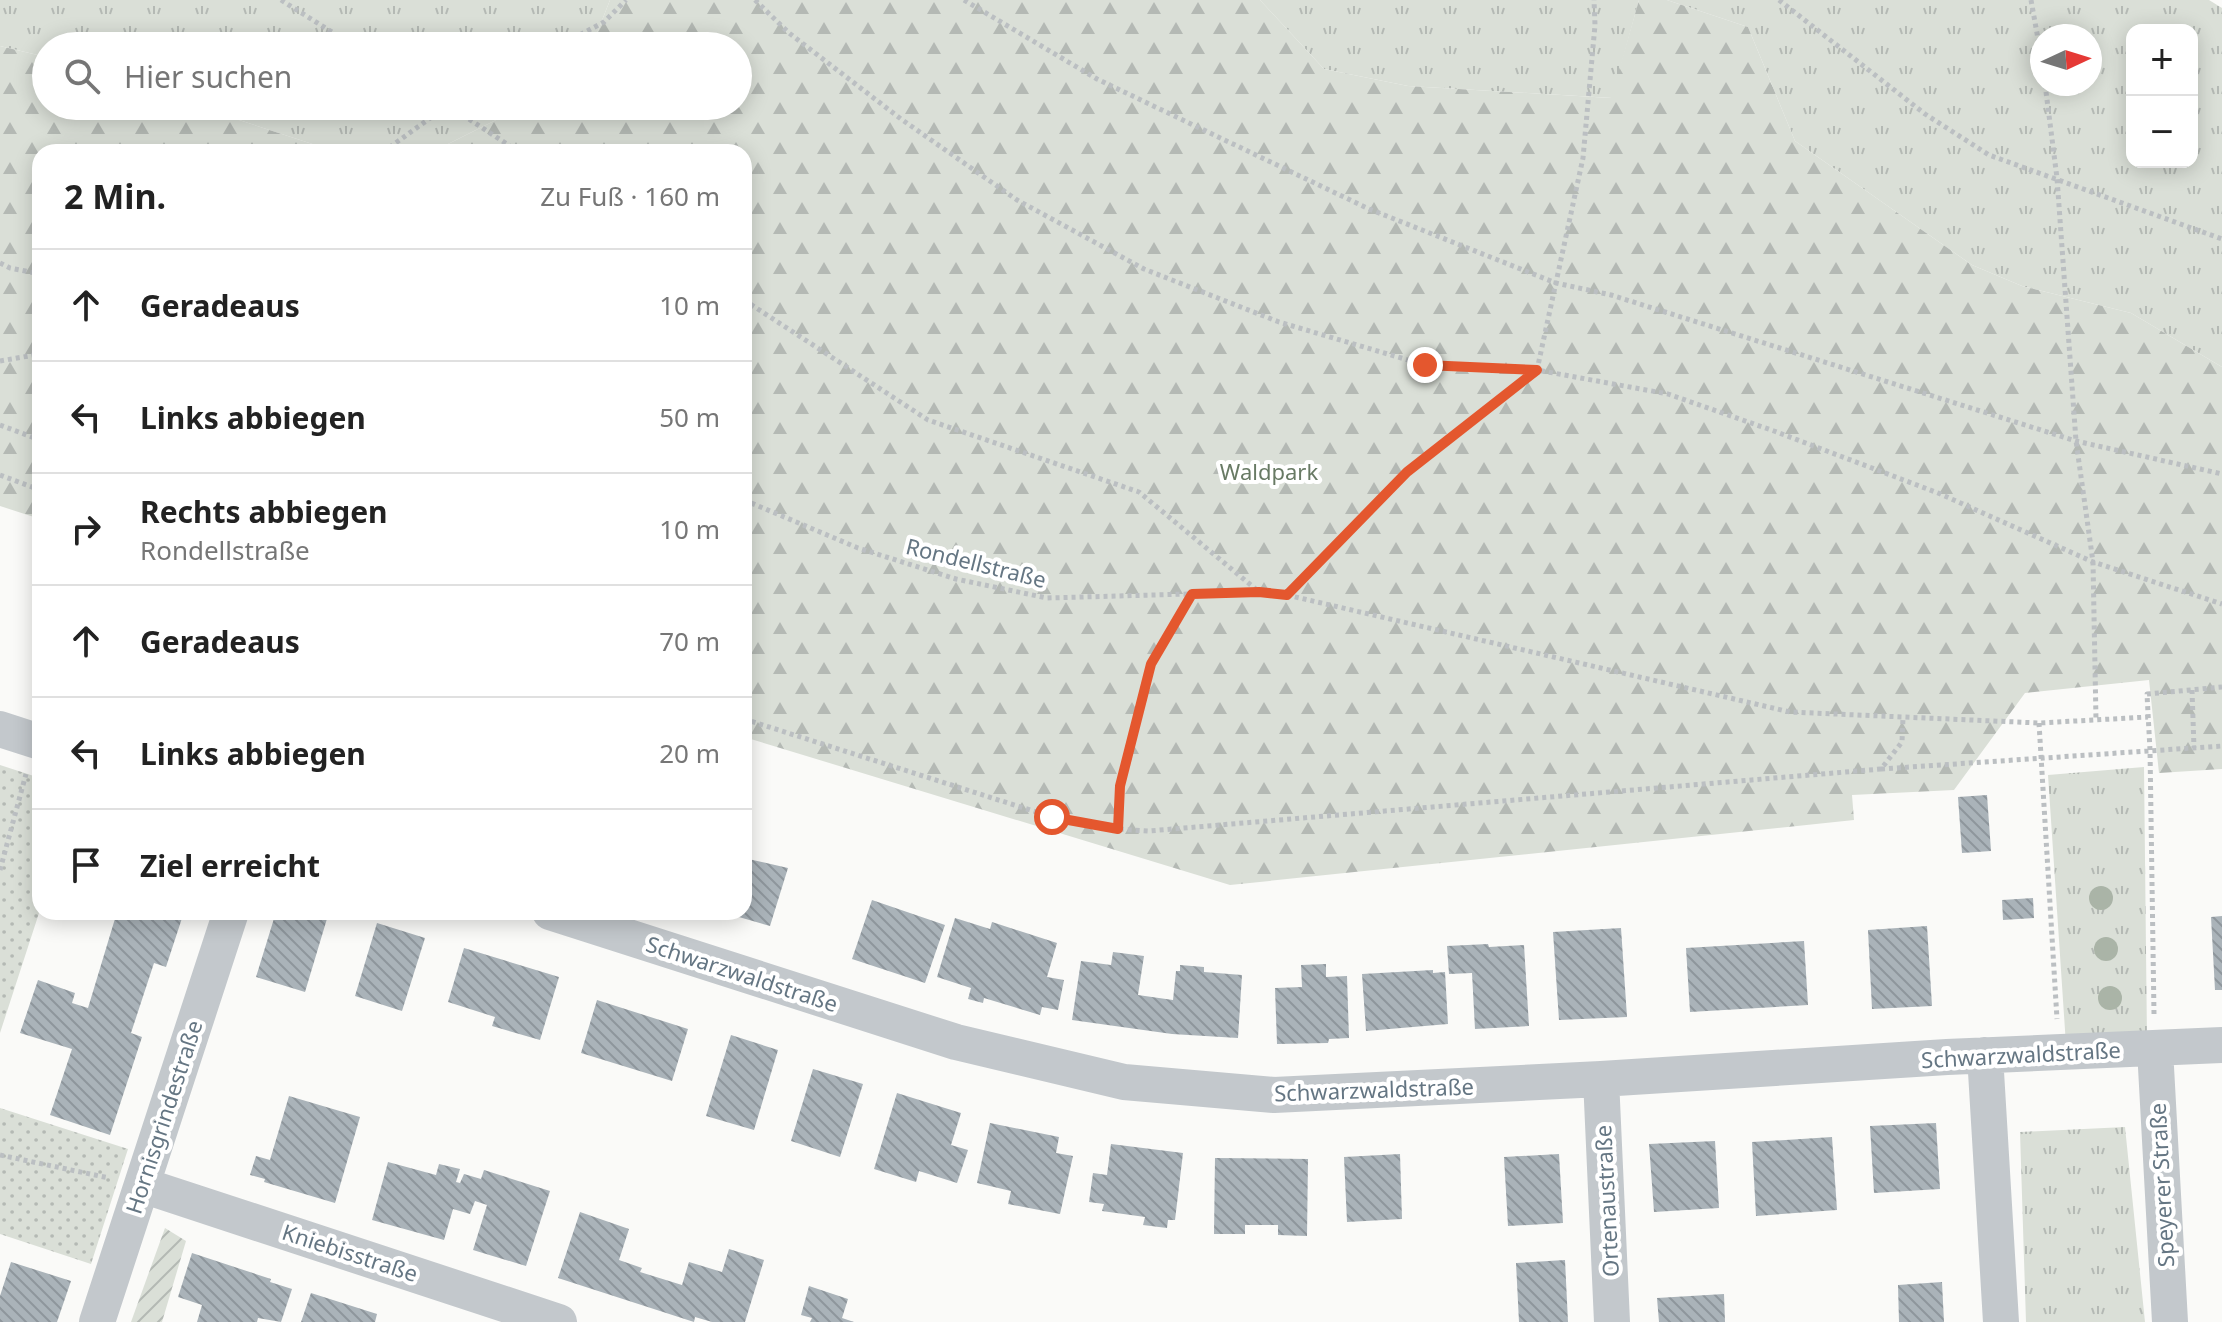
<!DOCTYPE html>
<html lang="de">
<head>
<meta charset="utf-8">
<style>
	:root { --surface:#fff; --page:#f6f6f6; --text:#222; --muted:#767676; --line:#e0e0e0 }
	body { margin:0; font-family:"Noto Sans",sans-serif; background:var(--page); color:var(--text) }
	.controls { position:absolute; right:24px; top:24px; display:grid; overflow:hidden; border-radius:16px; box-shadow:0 4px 20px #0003 }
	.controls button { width:72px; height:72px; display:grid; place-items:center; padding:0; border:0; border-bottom:2px solid var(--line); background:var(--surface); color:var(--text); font:40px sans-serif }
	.compass { position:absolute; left:2030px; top:24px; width:72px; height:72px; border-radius:50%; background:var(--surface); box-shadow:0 4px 20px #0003; rotate:86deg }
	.stop { position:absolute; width:24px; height:24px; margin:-18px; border:6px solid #e4572e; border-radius:50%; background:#fff }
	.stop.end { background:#e4572e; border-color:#fff; box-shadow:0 2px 8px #0008 }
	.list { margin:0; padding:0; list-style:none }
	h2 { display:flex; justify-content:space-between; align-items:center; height:104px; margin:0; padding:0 32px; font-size:34px }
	h2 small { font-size:26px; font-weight:400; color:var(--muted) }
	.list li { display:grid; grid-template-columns:52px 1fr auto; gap:24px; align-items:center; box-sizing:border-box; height:112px; padding:0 32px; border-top:2px solid var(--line) }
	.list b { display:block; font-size:30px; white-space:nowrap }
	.list p { margin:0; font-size:26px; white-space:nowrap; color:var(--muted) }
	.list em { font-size:26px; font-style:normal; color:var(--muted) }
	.icon { flex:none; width:44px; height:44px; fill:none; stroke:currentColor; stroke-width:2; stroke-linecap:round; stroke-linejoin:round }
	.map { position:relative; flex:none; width:2222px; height:1322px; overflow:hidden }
	.search { position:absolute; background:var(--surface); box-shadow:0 4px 20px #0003; left:32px; top:32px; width:720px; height:88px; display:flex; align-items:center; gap:20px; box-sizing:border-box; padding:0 28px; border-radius:44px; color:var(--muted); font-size:30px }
	.panel { position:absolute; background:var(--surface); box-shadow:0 4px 20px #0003; left:32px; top:144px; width:720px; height:776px; border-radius:24px }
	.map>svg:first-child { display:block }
</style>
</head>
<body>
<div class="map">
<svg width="2222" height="1322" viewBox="0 0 2222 1322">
	<defs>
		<pattern id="grass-tufts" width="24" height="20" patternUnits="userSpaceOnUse" patternTransform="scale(2)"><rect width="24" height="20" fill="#dadfd7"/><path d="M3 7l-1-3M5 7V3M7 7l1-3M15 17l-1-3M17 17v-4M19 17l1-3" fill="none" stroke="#b4b9b4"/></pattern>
		<pattern id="forest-firs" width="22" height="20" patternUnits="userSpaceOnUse" patternTransform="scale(2)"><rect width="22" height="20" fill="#dadfd7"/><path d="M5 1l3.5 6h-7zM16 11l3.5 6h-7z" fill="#b4b9b4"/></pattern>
		<pattern id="park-dots" width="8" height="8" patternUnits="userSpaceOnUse" patternTransform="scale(2)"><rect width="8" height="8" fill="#dadfd7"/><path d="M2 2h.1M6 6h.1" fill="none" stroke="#b4b9b4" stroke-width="1.8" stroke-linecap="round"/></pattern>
		<pattern id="garden-furrows" width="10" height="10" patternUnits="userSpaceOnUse" patternTransform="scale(2)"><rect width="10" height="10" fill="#dadfd7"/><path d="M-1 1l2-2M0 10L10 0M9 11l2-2" fill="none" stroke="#b4b9b4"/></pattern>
		<pattern id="building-back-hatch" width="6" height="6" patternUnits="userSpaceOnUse" patternTransform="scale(2)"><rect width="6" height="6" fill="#aab3b9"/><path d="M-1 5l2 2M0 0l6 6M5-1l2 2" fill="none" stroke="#8e969c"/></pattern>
	</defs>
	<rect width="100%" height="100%" fill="#fafaf8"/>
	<path fill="url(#grass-tufts)" fill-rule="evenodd" d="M0,0H610L592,46H46V57L0,46Z
		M1260,0H1639L1612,98L1408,86L1324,69Z
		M1667,0H2209L2222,8V367L2131,313L2022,286L1972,265L1795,141L1748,27ZM2132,30H2192V162H2132ZM2042,36H2090V84H2042Z
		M196,106H524L432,152H337Z
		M2144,767L2147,1040L2066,1045L2048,775Z
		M2125,1127L2145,1322H2026L2020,1132Z"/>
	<path fill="url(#forest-firs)" d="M610,0H1260L1324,69L1408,86L1611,98L1639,0H1667L1748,27L1795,141L1972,265L2022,286L2131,313L2222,367V769L2159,773L2149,680L2025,693L1954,790L1852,795L1854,820L1230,885L744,737V152H432L524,106H738V46H592Z
		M0,46L46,57V106H196L337,152H40V519L0,506Z"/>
	<path fill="url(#park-dots)" d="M0,765L40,778V910L0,1033Z
		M0,1108L128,1149L91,1264L0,1234Z"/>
	<path fill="url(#garden-furrows)" d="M165,1228L186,1241L162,1322H131Z"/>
	<path fill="url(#building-back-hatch)" d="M1987,795L1991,851L1962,853L1958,797Z
		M744,858L788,868L770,926L725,913L744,912Z
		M2033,898L2034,918L2003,920L2002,900Z
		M872,900L945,925L925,983L852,959Z
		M117,912H184L166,967L154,963L131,1033L142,1037L110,1135L50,1115L72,1049L20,1033L38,980L75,993L72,1003L88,1008Z
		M276,912H329L305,992L256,977Z
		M2222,916V990H2215L2211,917Z
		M955,918L990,929L992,922L1057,943L1047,977L1064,980L1058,1010L1042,1007L1040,1015L984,998L983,1003L968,999L971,988L937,977Z
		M377,923L425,938L402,1011L355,996Z
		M1927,926L1932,1006L1872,1009L1868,930Z
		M1621,928L1627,1017L1559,1020L1553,932Z
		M1804,941L1808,1005L1690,1012L1686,948Z
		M1488,944L1489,947L1524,945L1529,1026L1475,1029L1472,973L1449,974L1447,946Z
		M464,948L559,977L540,1040L492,1026L495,1017L448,1002Z
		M1113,952L1144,956L1138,995L1173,1000L1176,971H1180V965L1204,967V972L1242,975L1238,1038L1172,1034L1072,1020L1081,961L1111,965Z
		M1326,964V977L1347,976L1349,1038L1329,1039L1328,1043L1277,1044L1275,988L1302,987L1301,965Z
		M1433,970V973L1445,972L1448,1024L1366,1031L1362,974Z
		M597,1000L688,1029L672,1081L581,1053Z
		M731,1035L778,1050L754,1130L706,1116Z
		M813,1069L863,1084L840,1157L791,1141Z
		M897,1093L961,1113L951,1145L968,1150L957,1183L919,1171L916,1182L874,1169Z
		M289,1096L360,1117L335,1203L264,1182L265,1179L250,1175L256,1156L270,1160Z
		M990,1123L1059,1137L1056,1153L1073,1156L1060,1214L1008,1204L1011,1191L977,1183Z
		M1936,1123L1940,1189L1874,1193L1870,1126Z
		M1832,1137L1837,1210L1756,1216L1752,1142Z
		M1715,1141L1719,1208L1654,1212L1649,1144Z
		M1111,1144L1183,1153L1175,1220H1168L1167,1228L1143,1225L1145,1217L1102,1211L1104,1204L1089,1202L1093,1173L1107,1175Z
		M1400,1154L1402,1219L1347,1222L1344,1157Z
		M1559,1154L1563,1223L1508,1226L1504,1157Z
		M1215,1158L1308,1159L1307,1236L1278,1235V1225H1245V1234H1214Z
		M388,1162L436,1175L439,1164L460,1169L456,1182L460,1183L464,1174L481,1179L484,1170L550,1191L526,1266L473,1250L487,1205L475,1201L470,1214L453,1209L444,1240L372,1220Z
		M580,1212L629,1229L619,1260L642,1268L640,1272L682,1285L689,1262L722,1272L729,1249L764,1260L745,1322H712L695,1317L694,1322L558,1278Z
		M192,1253L271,1279L270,1282L292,1289L281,1322L258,1318L257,1322H197L202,1305L178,1297Z
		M1565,1260L1568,1322H1519L1516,1263Z
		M11,1262L71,1281L57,1322H0V1296Z
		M1942,1282L1944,1322H1899L1898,1285Z
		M809,1286L848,1299L842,1318L854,1322H810L812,1318L801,1315Z
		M311,1293L377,1314L375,1322H301Z
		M1724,1294L1725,1322H1659L1657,1298Z"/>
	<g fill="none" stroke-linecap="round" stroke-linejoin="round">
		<path stroke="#bbbfc2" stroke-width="5" stroke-dasharray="4 4" stroke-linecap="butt" d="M281,0L354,46
			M755,0L789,33L901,119L1017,200L1144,269L1279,322L1425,365L1537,370L1668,394L1774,431L1938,493L2093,562L2222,604
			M964,0L1097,79L1369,209L1556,283L1611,295L2076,441L2222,474
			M1779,0L1925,114L1989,155L2222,239
			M2031,0L2042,61
			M559,46L604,22L626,0
			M2045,84L2057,178L2076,441L2093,562L2096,720
			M449,106L519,152
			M383,152L447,106
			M0,263L10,268L40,274
			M744,300L928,420L1139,492L1258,591
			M0,361L40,354
			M0,425L40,440
			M0,475L40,490
			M744,500L858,548L956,579L1047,598L1259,592L1287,595L1407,472L1537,370L1583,158L1595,25L1594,0
			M1287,595L1790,712L2039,723L2148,717
			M2192,690L2194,748
			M744,719L1052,817L1118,829L1149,831L1881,769L1902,742L1903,718
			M2039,723L2057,1019
			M1881,769L2222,746
			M1118,829L1120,786L1151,664L1192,594
			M0,870L26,774
			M2154,1014L2150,750L2147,694L2222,687
			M0,1155L109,1178"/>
		<path stroke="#c3c8cc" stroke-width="36" d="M0,729L40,742
			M550,912L956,1042L1124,1082L1274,1095L1601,1079L1947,1057L2222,1045
			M2155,1049L2170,1322
			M1985,1055L2001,1322
			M1601,1079L1612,1322
			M142,1185L559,1322
			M97,1322L231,912"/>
	</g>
	<g fill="#aab4a7">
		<circle cx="2101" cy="898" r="12"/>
		<circle cx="2106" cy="949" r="12"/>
		<circle cx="2110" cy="998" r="12"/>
	</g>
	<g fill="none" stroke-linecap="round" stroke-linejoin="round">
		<path stroke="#e4572e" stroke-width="10" d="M1052,817L1118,829L1120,786L1151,664L1192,594L1259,592L1287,595L1407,472L1537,370L1425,365"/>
	</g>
	<g text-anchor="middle" stroke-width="8" stroke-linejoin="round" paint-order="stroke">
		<g font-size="22" fill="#687a64" stroke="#fff">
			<text x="1269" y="480">Waldpark</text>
		</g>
		<g font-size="22" fill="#657683" stroke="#fff">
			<text transform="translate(976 563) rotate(14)" y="8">Rondellstraße</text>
			<text transform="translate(742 974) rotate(18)" y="8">Schwarzwaldstraße</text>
			<text transform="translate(2021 1055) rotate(-3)" y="8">Schwarzwaldstraße</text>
			<text transform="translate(1374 1090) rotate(-2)" y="8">Schwarzwaldstraße</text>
			<text transform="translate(164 1117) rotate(-72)" y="8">Hornisgrindestraße</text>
			<text transform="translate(2162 1185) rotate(-93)" y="8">Speyerer Straße</text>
			<text transform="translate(1607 1201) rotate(-93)" y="8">Ortenaustraße</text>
			<text transform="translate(350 1253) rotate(18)" y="8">Kniebisstraße</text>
		</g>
	</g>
</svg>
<div class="controls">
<button>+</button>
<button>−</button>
</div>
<svg class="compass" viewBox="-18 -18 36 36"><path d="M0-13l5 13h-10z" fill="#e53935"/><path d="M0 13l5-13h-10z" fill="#767676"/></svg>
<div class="stop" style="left:1052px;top:817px"></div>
<div class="stop end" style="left:1425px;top:365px"></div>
<div class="search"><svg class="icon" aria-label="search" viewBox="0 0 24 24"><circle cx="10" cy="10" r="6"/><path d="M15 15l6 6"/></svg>Hier suchen</div>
<section class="panel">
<h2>2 Min.<small>Zu Fuß · 160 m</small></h2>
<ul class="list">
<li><svg class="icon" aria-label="ahead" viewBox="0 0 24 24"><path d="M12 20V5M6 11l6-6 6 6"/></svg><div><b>Geradeaus</b></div><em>10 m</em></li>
<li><svg class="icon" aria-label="left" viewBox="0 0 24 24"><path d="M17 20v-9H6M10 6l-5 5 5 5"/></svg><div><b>Links abbiegen</b></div><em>50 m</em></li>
<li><svg class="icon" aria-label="right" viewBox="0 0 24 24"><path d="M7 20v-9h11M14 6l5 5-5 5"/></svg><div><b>Rechts abbiegen</b><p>Rondellstraße</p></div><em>10 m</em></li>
<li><svg class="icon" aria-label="ahead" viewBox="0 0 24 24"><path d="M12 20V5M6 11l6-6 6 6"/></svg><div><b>Geradeaus</b></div><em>70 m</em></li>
<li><svg class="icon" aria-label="left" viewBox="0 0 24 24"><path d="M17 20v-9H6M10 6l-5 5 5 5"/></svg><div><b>Links abbiegen</b></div><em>20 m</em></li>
<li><svg class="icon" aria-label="arrive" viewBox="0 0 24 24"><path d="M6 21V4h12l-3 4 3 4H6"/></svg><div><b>Ziel erreicht</b></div></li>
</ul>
</section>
</div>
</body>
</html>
